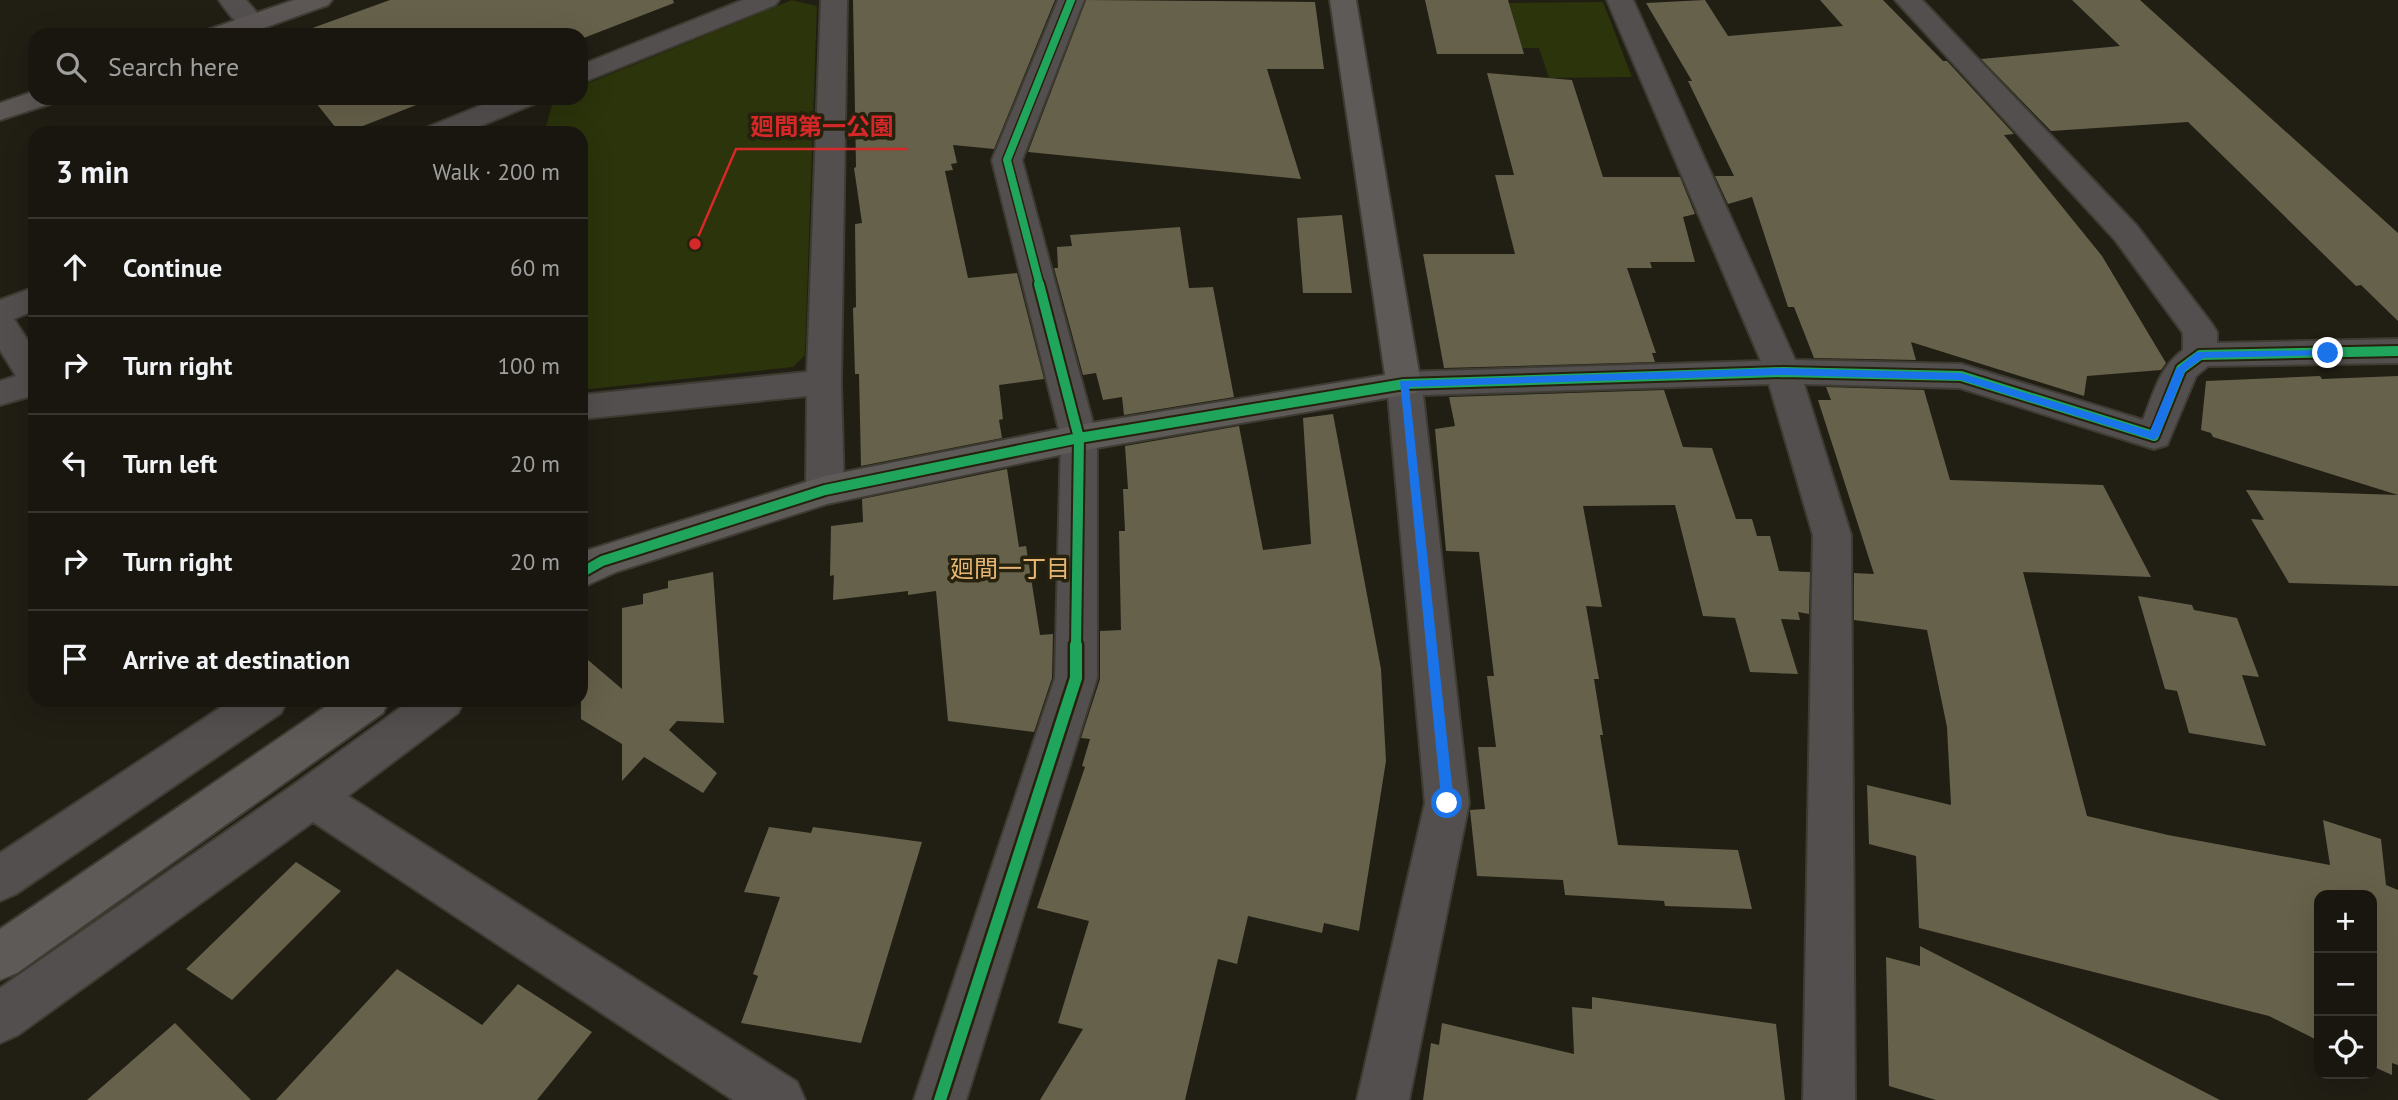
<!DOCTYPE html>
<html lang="en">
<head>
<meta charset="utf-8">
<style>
	:root { --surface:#19160f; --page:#221f18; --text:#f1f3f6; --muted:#9f9f9e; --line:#37352f }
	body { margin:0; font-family:"PT Sans","Noto Sans JP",sans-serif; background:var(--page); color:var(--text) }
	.controls { position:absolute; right:21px; bottom:21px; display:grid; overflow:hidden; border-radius:14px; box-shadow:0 7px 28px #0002 }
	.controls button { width:63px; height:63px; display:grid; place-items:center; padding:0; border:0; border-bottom:2px solid var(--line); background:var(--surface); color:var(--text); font:35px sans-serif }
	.stop { position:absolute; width:21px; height:21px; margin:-16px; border:5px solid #1a73e8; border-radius:50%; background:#fff }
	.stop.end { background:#1a73e8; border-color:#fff; box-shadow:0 2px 7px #0008 }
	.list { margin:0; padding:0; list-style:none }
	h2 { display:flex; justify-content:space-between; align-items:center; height:91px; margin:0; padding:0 28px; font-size:30px }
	h2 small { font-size:23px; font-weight:400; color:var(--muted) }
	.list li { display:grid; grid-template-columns:46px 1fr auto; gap:21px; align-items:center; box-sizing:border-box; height:98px; padding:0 28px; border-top:2px solid var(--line) }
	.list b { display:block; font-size:26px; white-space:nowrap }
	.list em { font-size:23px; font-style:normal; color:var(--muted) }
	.icon { flex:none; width:38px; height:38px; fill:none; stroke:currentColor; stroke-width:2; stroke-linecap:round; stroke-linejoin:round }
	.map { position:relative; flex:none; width:2398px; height:1100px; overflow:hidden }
	.search { position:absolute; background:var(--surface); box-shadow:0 7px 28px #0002; left:28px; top:28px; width:560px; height:77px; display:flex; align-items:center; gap:18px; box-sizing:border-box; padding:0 24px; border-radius:21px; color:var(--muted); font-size:26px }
	.panel { position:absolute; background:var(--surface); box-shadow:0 7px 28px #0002; left:28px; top:126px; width:560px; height:581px; border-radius:21px }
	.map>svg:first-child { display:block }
</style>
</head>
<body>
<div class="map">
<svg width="2398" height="1100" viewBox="0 0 2398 1100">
	<rect width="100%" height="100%" fill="#211e14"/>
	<path fill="#2b340b" d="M792,0L817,6L805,355L793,367L581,390V133H544L554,98H581V86Z
		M1603,2L1632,77L1549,78L1539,48H1514L1500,3Z"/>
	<path fill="#66614a" d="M390,0H673L674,3L581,39V35H293Z
		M853,0H1055L994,149L953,145L957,163L951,164L953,170L945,171L968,278L1017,273L1044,379L999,385L1003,419L999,420L1002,438L861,466L859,374H855L853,308L856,307L855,224L862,223L854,168L856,167Z
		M1086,0L1315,2L1324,69H1267L1301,179L1028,152Z
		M1425,0H1508L1524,54H1437Z
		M1705,0L1728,36L1843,26L1820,0H1883L1943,61H1947L2014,134L2004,135L2102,256L2166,363L2161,370L2087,376L2084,396L1911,342L1916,360L1814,358L1794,307H1788L1752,197L1728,204L1715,176H1734L1688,81H1692L1646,3Z
		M2072,0H2140L2398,233V321L2361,285L2356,286L2188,122L2051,131L1981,59L2120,46Z
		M1487,73L1572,80L1603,177H1680L1695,214L1683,217L1695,262H1650L1652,268H1627L1656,353H1652L1655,362L1444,368L1423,254H1515L1495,175H1514Z
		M312,98H434L345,133H340Z
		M1342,215L1352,293H1303L1297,218Z
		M1180,227L1189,288L1213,287L1234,397L1124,415L1122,397L1103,400L1096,373L1083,375L1054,268H1058L1057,247L1072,246L1070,235Z
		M2320,376L2322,379L2398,376V495L2213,437L2211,433L2201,430L2206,381Z
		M1826,387L1924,390L1950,480L2103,485L2151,577L2023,572L2087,816L2168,835L2330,865L2323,820L2381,839L2386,885L2398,890V1065L2392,1063V1075L2372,1066V895H2319V1041L2269,1016L1919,928L1916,856L1869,844L1867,785L1951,805L1947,727L1927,630L1854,620V573L1874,574L1818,400H1831Z
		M1664,390L1683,447L1712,448L1736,519H1752L1757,536H1770L1779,571L1810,572L1809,614L1798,612L1800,620L1781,619L1798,674L1750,672L1735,618L1703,616L1675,505L1583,506L1602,607L1586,606L1599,679H1594L1603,735H1600L1618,845L1738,850L1752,909L1665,906L1664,901L1565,895L1563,880L1477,876L1470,810L1485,809L1478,747H1496L1487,676H1494L1479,552L1446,551L1435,429L1455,426L1449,397Z
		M1333,414L1381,669L1386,761L1359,931L1324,923L1322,933L1248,916L1237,964L1218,959L1185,1100H1040L1083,1029L1058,1023L1089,921L1037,908L1085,767L1082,766L1090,739L1081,738L1100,679V631L1121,630L1119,531H1125L1123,489H1128L1125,446L1239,426L1263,550L1311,544L1303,418Z
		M1007,469L1019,547L1026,546L1040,635L1053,634L1052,678L1034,732L948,721L936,591L908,595V591L833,600L834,575L830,576L831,526L863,522L862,499Z
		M2246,490L2398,495V586L2289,583L2251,519L2264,520Z
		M713,572L724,723L677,721L669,730L717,773L703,793L644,757L622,781V744L581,719V654L622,689V608L643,604V594L668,588V581Z
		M2138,596L2192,605L2194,610L2237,618L2259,677L2242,675L2266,746L2189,733L2177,691L2165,689Z
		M769,827L811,833L813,827L922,842L861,1043L741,1023L758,976L753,974L780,897L744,892Z
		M296,862L341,891L232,1000L186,969Z
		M1920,946L2220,1100H1936L1889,1086L1886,957L1920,966Z
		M397,969L482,1025L518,984L592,1032L537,1100H276Z
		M1592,997L1776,1024L1785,1100H1423L1431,1043L1439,1045L1442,1023L1574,1054L1572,1007L1592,1009Z
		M175,1023L251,1100H87Z"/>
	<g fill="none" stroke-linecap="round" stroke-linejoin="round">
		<defs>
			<path id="street" d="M219,0H246L266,23L262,29C242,34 230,16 219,0Z
				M743,0H779L775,5L581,83V65Z
				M821,0H847L841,382L844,490L838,500L825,504L812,500L806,490L807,396L581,419V395L807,372Z
				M1058,0H1084L1022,160L1097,438V678L966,1100H914L1055,678L1061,438L992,160Z
				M1607,0H1633L1795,360L1961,364L2143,420C2154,393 2159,368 2183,350V333L2115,240L1895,0H1922L2137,226L2212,324L2217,332V343L2398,339V363L2208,366L2196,376L2167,445L2154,449L1960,388L1804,384L1851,535L1855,1100H1803L1813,535L1769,384L1423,395L1469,803L1409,1100H1357L1425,803L1387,384L1392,375L1404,372L1761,361Z
				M499,98H538L534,104L463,133H424L428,127Z
				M35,287V310L14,319L35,352V395L0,405V381L16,376L0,350V300Z
				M232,700H287L281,713L16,894L0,901V853Z
				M411,700H464L458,713L348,796L797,1082L805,1100H733L313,822L18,1035L0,1043V988L296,783Z"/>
			<path id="secondary" d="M1330,0H1356L1421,384L1416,393L1079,451L827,504L616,572L581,588V554L588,550L825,476L1079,425L1385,375Z
				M335,700H389L383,713L17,973L0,980V929Z"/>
			<path id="primary" d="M294,0H332L328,5L244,35H206L210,29Z
				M35,91V98H54L50,104L0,120V103Z"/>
		</defs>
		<use href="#street" stroke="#3e3b32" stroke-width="4"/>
		<use href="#secondary" stroke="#3e3b32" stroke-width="4"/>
		<use href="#primary" stroke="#3e3b32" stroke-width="4"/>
		<use href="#street" fill="#524f4e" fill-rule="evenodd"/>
		<use href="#secondary" fill="#5d5a58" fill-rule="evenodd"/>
		<use href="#primary" fill="#5c5755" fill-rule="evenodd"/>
		<defs>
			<path id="cycleway-far2" d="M1040,286L1007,160L1071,0"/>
			<path id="cycleway-far1" d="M1039,284L1079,438L1076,646
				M581,573L602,561L825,490L1079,438L1404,384L1783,372L1961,376L2154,436L2181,369L2200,355L2398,351"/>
			<path id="cycleway" d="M940,1100L1076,678V645"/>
		</defs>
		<use href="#cycleway-far2" stroke="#27220e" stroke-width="11"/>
		<use href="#cycleway-far1" stroke="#27220e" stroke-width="14"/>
		<use href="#cycleway" stroke="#27220e" stroke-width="17"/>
		<use href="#cycleway-far2" stroke="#20a55d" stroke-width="8"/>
		<use href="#cycleway-far1" stroke="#20a55d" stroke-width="10"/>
		<use href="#cycleway" stroke="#20a55d" stroke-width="12"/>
	</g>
	<path fill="#1a73e8" d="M2328,350L2333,353L2331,355L2203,358L2185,371L2159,436L2154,440L1961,380L1783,375L1409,387L1454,803L1447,809L1442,807L1400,381L1783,368L1961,373L2150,431L2176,369L2197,352Z"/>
	<g text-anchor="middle" stroke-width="7" stroke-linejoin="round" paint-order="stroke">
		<g font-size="24" fill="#e7b675" stroke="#27220e">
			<text x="1010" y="577">廻間一丁目</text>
		</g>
	</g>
	<path fill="none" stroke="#d62828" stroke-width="2.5" d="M695 244L736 149H908"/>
	<circle fill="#d62828" stroke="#27220e" stroke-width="2.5" cx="695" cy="244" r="7"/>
	<g font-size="24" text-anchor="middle" font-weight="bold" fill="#d62828" stroke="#27220e" stroke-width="7" stroke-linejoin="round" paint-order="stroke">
		<text x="822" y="135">廻間第一公園</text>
	</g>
</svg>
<div class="controls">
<button>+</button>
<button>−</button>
<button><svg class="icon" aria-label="locate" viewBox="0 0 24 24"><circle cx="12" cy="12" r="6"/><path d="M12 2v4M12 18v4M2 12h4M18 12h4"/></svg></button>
</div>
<div class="stop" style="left:1447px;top:803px"></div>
<div class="stop end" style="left:2328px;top:353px"></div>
<div class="search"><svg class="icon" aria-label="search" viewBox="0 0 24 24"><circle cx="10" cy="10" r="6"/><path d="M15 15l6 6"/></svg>Search here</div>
<section class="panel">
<h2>3 min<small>Walk · 200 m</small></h2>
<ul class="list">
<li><svg class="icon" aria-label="ahead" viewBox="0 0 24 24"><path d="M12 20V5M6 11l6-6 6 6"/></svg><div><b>Continue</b></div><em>60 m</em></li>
<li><svg class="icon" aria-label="right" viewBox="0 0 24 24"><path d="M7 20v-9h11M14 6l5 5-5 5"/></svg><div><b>Turn right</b></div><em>100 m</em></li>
<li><svg class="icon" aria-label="left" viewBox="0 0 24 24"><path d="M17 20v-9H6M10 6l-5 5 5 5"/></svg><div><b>Turn left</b></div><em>20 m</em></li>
<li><svg class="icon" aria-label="right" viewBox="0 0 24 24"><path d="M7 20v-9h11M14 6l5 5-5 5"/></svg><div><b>Turn right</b></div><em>20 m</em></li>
<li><svg class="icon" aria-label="arrive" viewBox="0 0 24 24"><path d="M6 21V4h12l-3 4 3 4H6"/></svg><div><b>Arrive at destination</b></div></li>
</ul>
</section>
</div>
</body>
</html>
